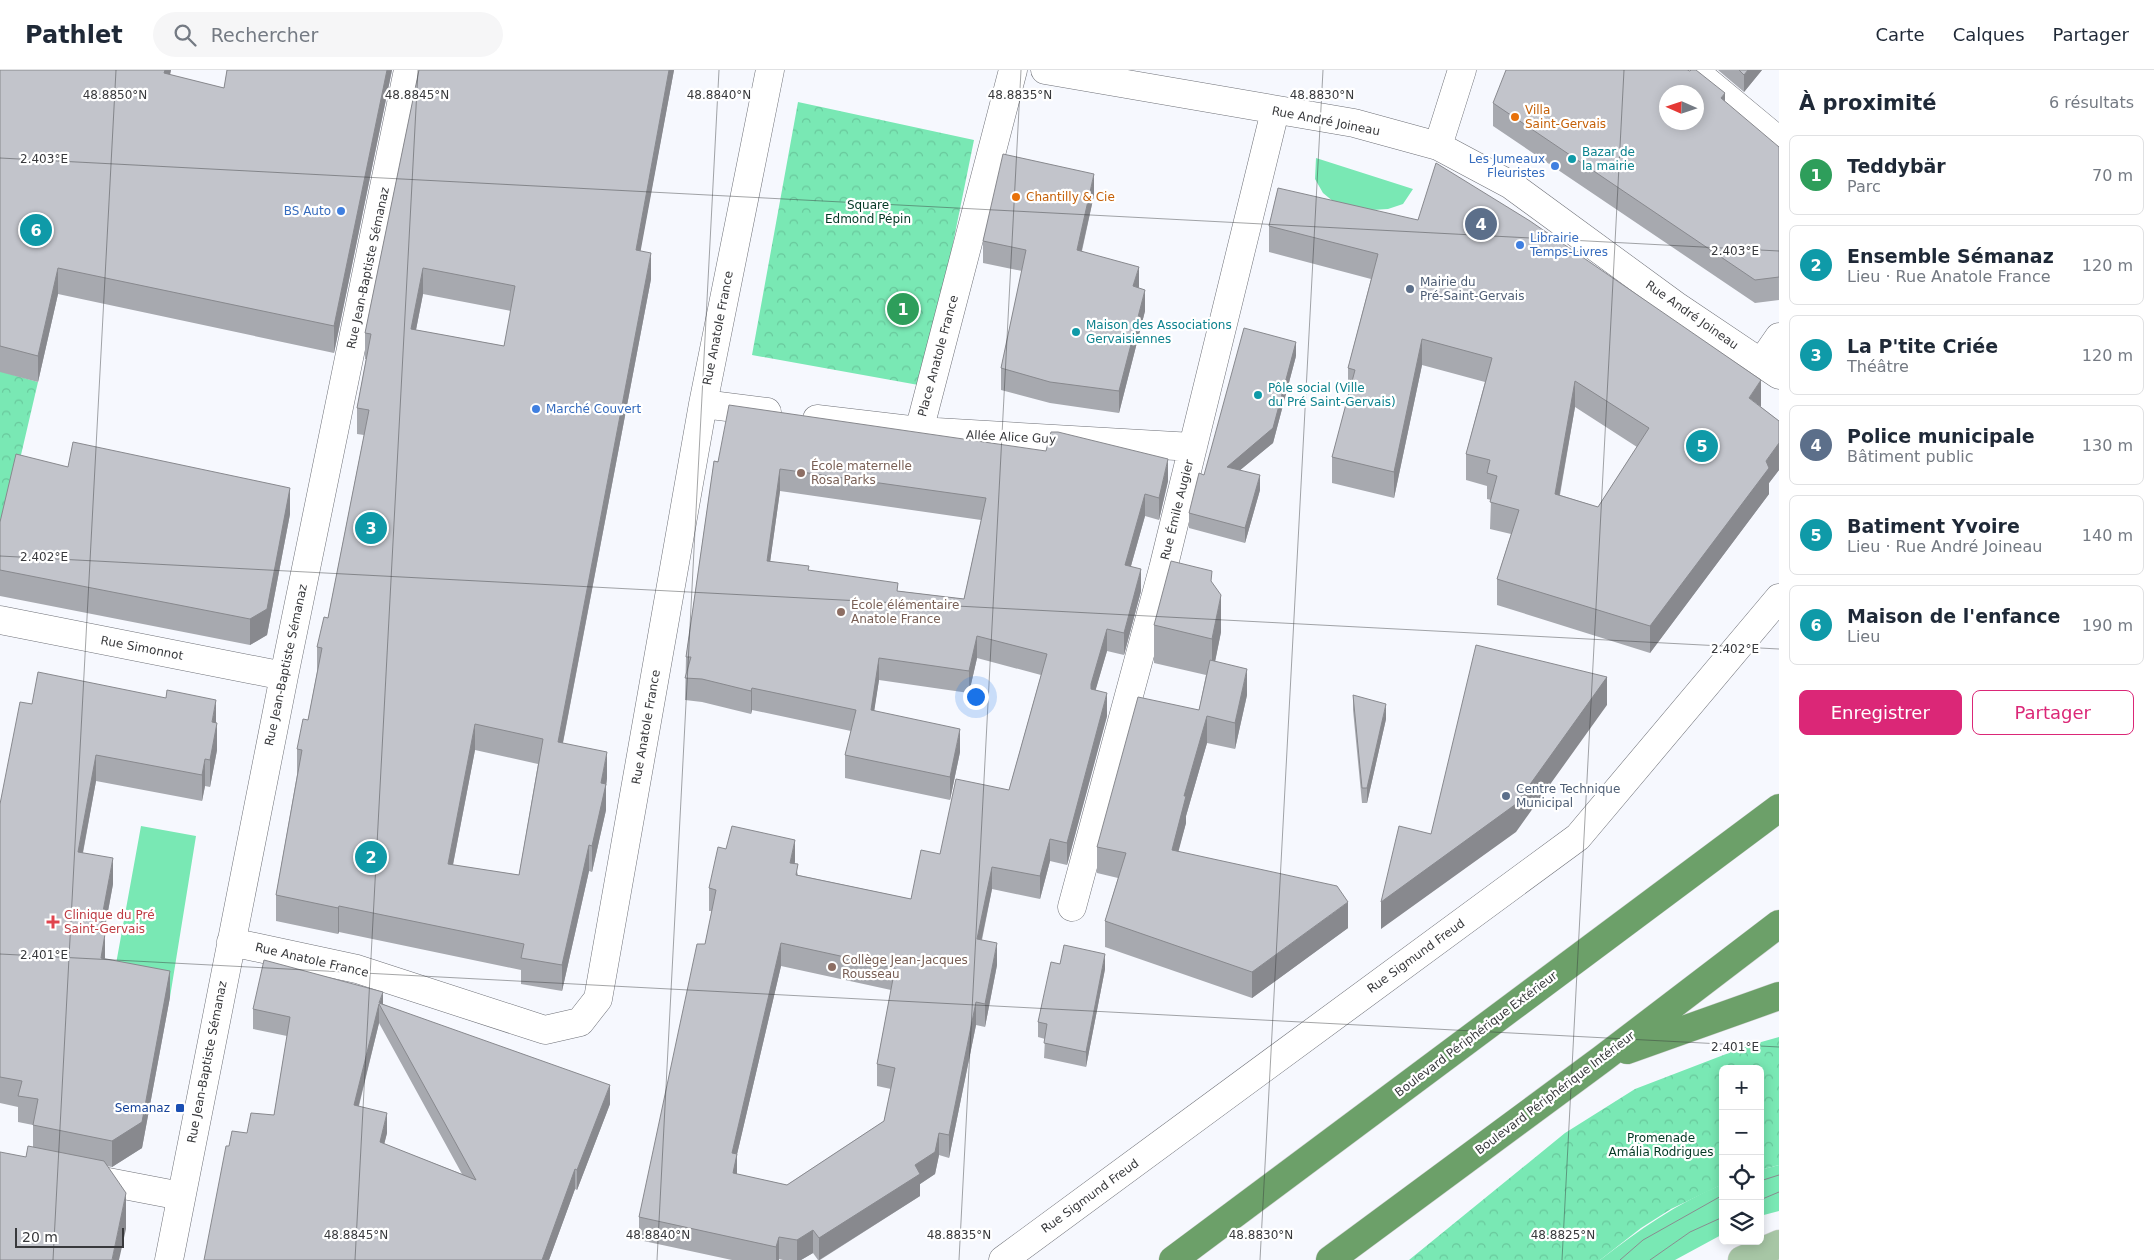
<!DOCTYPE html>
<html lang="fr">
<head>
<meta charset="utf-8">
<style>
	:root { --surface:#fff; --page:#f6f6f7; --text:#1f2937; --muted:#747a83; --line:#e0e1e3; --accent:#db2777 }
	body { margin:0; font-family:"DejaVu Sans",sans-serif; background:var(--page); color:var(--text) }
	.controls { position:absolute; right:15px; bottom:15px; display:grid; overflow:hidden; border-radius:8px; box-shadow:0 2px 12px #0003 }
	.controls button { width:45px; height:45px; display:grid; place-items:center; padding:0; border:0; border-bottom:1px solid var(--line); background:var(--surface); color:var(--text); font:25px sans-serif }
	.compass { position:absolute; left:1659px; top:15px; width:45px; height:45px; border-radius:50%; background:var(--surface); box-shadow:0 2px 12px #0003; rotate:273deg }
	.scale { position:absolute; left:15px; bottom:12px; width:109px; box-sizing:border-box; padding-left:5px; border:2px solid #38393c; border-top:0; font-size:14px; line-height:18px; white-space:nowrap; color:#38393c; -webkit-text-stroke:4px #fff; paint-order:stroke }
	.you { position:absolute; left:975px; top:626px; width:18px; height:18px; margin:-12px; border:4px solid #fff; border-radius:50%; background:#1a73e8; box-shadow:0 0 0 8px #1a73e833 }
	.badge { display:grid; place-items:center; width:32px; height:32px; border-radius:50%; background:var(--accent); color:#fff; font-size:16px; font-weight:700 }
	.pin { position:absolute; translate:-50% -50%; border:2px solid #fff; box-shadow:0 1px 5px #0006 }
	.list { margin:0; padding:0; list-style:none }
	h2 { display:flex; justify-content:space-between; align-items:center; height:65px; margin:0; padding:0 20px; font-size:21px }
	h2 small { font-size:16px; font-weight:400; color:var(--muted) }
	.list li { display:grid; grid-template-columns:32px 1fr auto; gap:15px; align-items:center; box-sizing:border-box; height:80px; margin:0 10px 10px; padding:0 10px; border:1px solid var(--line); border-radius:8px }
	.list b { display:block; font-size:19px; white-space:nowrap }
	.list p { margin:0; font-size:16px; white-space:nowrap; color:var(--muted) }
	.list em { font-size:16px; font-style:normal; color:var(--muted) }
	.actions { display:flex; gap:10px; padding:15px 20px }
	.actions a { flex:1; padding:11px 0; border:1px solid var(--accent); border-radius:8px; text-align:center; font-size:18px; color:var(--accent) }
	.actions .main { background:var(--accent); color:#fff }
	.icon { flex:none; width:28px; height:28px; fill:none; stroke:currentColor; stroke-width:2; stroke-linecap:round; stroke-linejoin:round }
	.map { position:relative; flex:none; width:1779px; height:1190px; overflow:hidden }
	header { display:flex; align-items:center; gap:30px; box-sizing:border-box; height:70px; padding:0 25px; background:var(--surface); border-bottom:1px solid var(--line) }
	header strong { font-size:24px }
	nav { display:flex; gap:28px; margin-inline-start:auto; font-size:18px }
	.search { width:350px; height:45px; background:var(--page); display:flex; align-items:center; gap:12px; box-sizing:border-box; padding:0 18px; border-radius:28px; color:var(--muted); font-size:19px }
	main { display:flex }
	aside { flex:1; background:var(--surface) }
	.map>svg:first-child { display:block }
</style>
</head>
<body>
<header>
<strong>Pathlet</strong>
<div class="search"><svg class="icon" aria-label="search" viewBox="0 0 24 24"><circle cx="10" cy="10" r="6"/><path d="M15 15l6 6"/></svg>Rechercher</div>
<nav><a>Carte</a><a>Calques</a><a>Partager</a></nav>
</header>
<main>
<div class="map">
<svg width="1779" height="1190" viewBox="0 0 1779 1190">
	<defs>
		<pattern id="park-crowns" width="20" height="18" patternUnits="userSpaceOnUse" patternTransform="scale(1.25)"><rect width="20" height="18" fill="#79e8b4"/><path d="M2 6a3 3 0 1 1 6 0M12 15a3 3 0 1 1 6 0" fill="none" stroke="#69c89c"/></pattern>
	</defs>
	<rect width="100%" height="100%" fill="#f6f8fe"/>
	<path fill="#79e8b4" d="M1316,88L1413,119L1403,134L1388,139L1372,140L1334,132L1323,123L1315,109Z
		M141,756L196,766L170,927L112,916Z
		M1779,1095V1141L1760,1146V1100Z
		M1723,1114V1164L1675,1190H1600C1639,1160 1677,1133 1723,1114Z"/>
	<path fill="url(#park-crowns)" d="M798,32L974,70L924,316L752,285Z
		M0,301L38,312L0,475Z
		M1779,967V1095L1760,1100V999H1723V1114L1671,1139L1641,1158L1600,1190H1409L1565,1063L1635,1019L1747,976Z"/>
	<g fill="none" stroke-linecap="round" stroke-linejoin="round">
		<defs>
			<path id="minor" d="M1045,0L1354,53L1438,76L1511,115L1675,235L1779,305
				M1691,0L1697,3L1779,71
				M1438,76L1462,0
				M1761,293L1779,267
				M703,334L767,342
				M817,349L919,361L1013,0
				M919,361L1193,377
				M0,550L284,606
				M1072,837L1163,499L1275,41
				M231,872L357,899L545,960L580,952L598,929L703,334L770,0
				M82,1107L181,1126
				M169,1190L284,606L408,0
				M1003,1190L1578,767L1779,528"/>
			<path id="major" d="M1742,1190L1779,1174"/>
			<path id="highway" d="M1627,980L1779,926
				M1173,1190L1779,738
				M1330,1190L1602,989L1779,854"/>
		</defs>
		<use href="#minor" stroke="#6e7077" stroke-width="29"/>
		<use href="#major" stroke="#d3d3d4" stroke-width="29"/>
		<use href="#highway" stroke="#d3d3d4" stroke-width="29"/>
		<use href="#minor" stroke="#fff" stroke-width="28"/>
		<use href="#major" stroke="#a7c6a5" stroke-width="28"/>
		<use href="#highway" stroke="#6ca069" stroke-width="28"/>
		<path stroke="#8a8c90" stroke-width="1" d="M1760,1111L1779,1105
			M1760,1130L1779,1122
			M1620,1190L1643,1170L1723,1125
			M1650,1190L1690,1162L1723,1147"/>
	</g>
	<path fill="#a7a9af" fill-rule="evenodd" d="M0,0H171L170,5L224,18L227,0H392L334,283L58,224L38,312L0,302Z
		M419,0H674L640,181L651,209L563,673L607,708L606,716V740L592,802L589,801L562,921L521,914V900L339,862L338,864L276,851V825L297,705V679L308,650L317,602V577L328,548L364,365L357,364V338L366,289H365V263ZM423,224L511,241L504,276L416,260ZM475,680L538,694L519,805L453,795Z
		M1718,0H1762L1744,22Z
		M1493,33L1779,76V230L1755,233L1493,56Z
		M1278,118L1761,337L1779,351V400L1769,413V424L1650,583L1497,535V509L1511,464L1490,459L1491,430L1487,429V416L1466,410V384L1485,312L1422,295L1394,428L1332,413V387L1349,325H1348V298L1371,209L1269,182V156ZM1575,337L1637,377L1598,437L1560,425Z
		M1094,125L1082,181L1139,218L1145,241L1119,343L1050,333L1001,320V298L1022,201L983,193V171Z
		M1296,286L1273,373L1240,400L1260,420L1245,473L1189,458V443L1204,405Z
		M714,391L1168,411L1159,450L1145,446L1131,496L1141,521L1124,585L1107,581L1095,621L1107,646L1067,795L1050,791L1040,829L992,819L982,870L997,895L985,957L976,955L949,1088L939,1085L935,1104L920,1114V1126L820,1190H818L813,1183L801,1190H783L779,1189V1190H732L639,1170V1147L705,874L712,841H709V818L795,794L798,805L911,829L940,784L1009,720L1041,605L977,588L969,623L879,610L874,640L960,682L950,730L845,708V685L851,661L752,640L751,644L702,632L685,630L686,587ZM780,421L981,450L964,529L898,521L770,492ZM781,896L891,920L877,994V1016L891,1019L884,1051L787,1115L737,1104V1084Z
		M68,397L290,444L267,565L250,575L0,526V452Z
		M1212,513L1221,562L1215,591L1247,625L1235,679L1207,673L1186,746V753L1178,781L1348,858L1252,928L1105,877V851L1118,808L1097,803V777L1199,640L1206,605L1154,593V555Z
		M1353,625L1386,649L1367,733H1362L1353,640Z
		M32,634L216,653L217,680L210,717L205,716L202,731L96,711L83,783L113,814L104,864L105,889L170,927L142,1078L112,1097L107,1096L126,1159L26,1087L33,1077V1055L18,1052V1037L0,1033V734Z
		M1060,894L1105,899L1086,997L1044,988L1045,969L1038,967V952Z
		M383,934L610,1034L577,1120L575,1119L549,1190L229,1076L274,1045L287,966L253,959V939ZM379,953L462,1104L384,1074L387,1063L359,1036Z"/>
	<path fill="#88898e" d="M165,0H171L164,29V3Z
		M387,0H392L334,283V256Z
		M669,0H674L636,206V180Z
		M1748,0H1762L1744,22V5Z
		M1725,23V46L1721,28Z
		M1094,104V125L1077,201V180Z
		M651,183V209L558,698V672Z
		M1139,197V218L1133,216Z
		M58,198V224L38,312V286Z
		M423,198V224L411,285V259Z
		M1145,220V241L1119,343V321Z
		M1422,269V295L1394,428V402Z
		M1296,272V286L1273,373L1227,411V397Z
		M1761,310V337L1749,328Z
		M1575,311V337L1555,450V424Z
		M1779,373V400L1769,413V424L1650,583V556Z
		M1168,389V411L1159,450V428Z
		M780,399V421L767,514V491Z
		M1260,405V420L1245,473V458Z
		M290,418V444L267,565L250,575V549Z
		M1145,424V446L1125,517V495Z
		M1141,499V521L1124,585V563Z
		M1221,525V562L1212,607V569Z
		M1107,559V581L1091,636V614Z
		M977,566V588L969,623V601Z
		M879,588V610L871,662V640Z
		M1247,599V625L1235,679V653Z
		M1607,607V635L1516,762L1381,859V832Z
		M752,618V640L751,644V621Z
		M1107,623V646L1067,795V773Z
		M216,630V656L212,652Z
		M1386,634V649L1367,733V718Z
		M1207,646V673L1186,746V753L1172,806V780L1184,726Z
		M217,653V680L210,717V690Z
		M475,654V680L448,820V794Z
		M960,659V682L950,730V707Z
		M607,682V708L606,716V740L592,802V776L601,713Z
		M96,685V711L78,808V782Z
		M205,689V716L202,731V705Z
		M1050,769V791L1040,829V806Z
		M795,770V792L790,815V793Z
		M589,775V801L562,921V895Z
		M113,788V814L99,889V863Z
		M992,797V819L977,891V869Z
		M1348,832V858L1252,928V902Z
		M339,836V862L338,864V838Z
		M105,864V890L101,888Z
		M781,873V896L732,1106V1083Z
		M997,873V895L985,957V934Z
		M1105,884V899L1086,997V982Z
		M170,901V927L142,1078L112,1097V1071Z
		M383,922V940L379,934Z
		M976,932V955L949,1088V1065Z
		M379,934V953L354,1054V1035Z
		M610,1015V1034L577,1120V1100Z
		M387,1043V1063L380,1091V1072Z
		M939,1063V1085L935,1104L920,1114V1126L819,1190V1168L915,1095Z
		M737,1084V1107L733,1103Z
		M575,1099V1119L549,1190H542Z
		M126,1123V1159L119,1190H112Z
		M813,1160V1183L801,1190H797V1170Z
		M779,1167V1190H776V1177Z"/>
	<path fill="#c2c4cb" stroke="#88898e" fill-rule="evenodd" d="M0,0H165L164,3L224,18L227,0H387L334,256L58,198L38,286L0,276Z
		M419,0H669L636,180L651,183L558,672L607,682L601,713L606,714L592,776L589,775L562,895L521,888L524,874L339,836L338,838L276,825L302,680L297,679L303,649L308,650L322,578L317,577L324,547L328,548L369,340L357,338L371,264L365,263ZM423,198L515,216L504,276L411,259ZM475,654L543,669L519,805L448,794Z
		M1506,0H1687L1690,1L1691,0H1696L1725,23L1721,28L1779,77V76V207L1755,210L1493,33ZM1666,22H1696V52H1666Z
		M1739,0H1748L1744,5Z
		M1003,84L1094,104L1077,180L1139,197L1133,216L1145,220L1119,321L1050,312L1001,298L1026,180L983,171Z
		M1436,93L1530,151L1761,310L1749,328L1779,351V373L1766,391L1769,398L1650,556L1497,509L1519,440L1490,432L1497,406L1487,403L1490,390L1466,384L1492,288L1422,269L1394,402L1332,387L1355,300L1348,298L1378,184L1269,156L1278,118L1418,150ZM1575,311L1649,358L1598,437L1555,424Z
		M1244,258L1296,272L1273,358L1227,397L1260,405L1245,458L1189,443L1199,403L1204,405Z
		M729,335L1046,381L1051,362H1058L1168,389L1159,428L1145,424L1125,495L1141,499L1124,563L1107,559L1091,614V619L1107,623L1067,773L1050,769L1040,806L992,797L977,869L997,873L985,934L976,932L949,1065L939,1063L935,1082L915,1095L920,1104L819,1168L813,1160L797,1170L779,1167L776,1177L639,1147L697,874H705L716,820L709,818L718,777L726,779L732,756L795,770L790,793L798,794L796,805L911,829L921,780L940,784L956,709L1009,720L1047,584L977,566L969,601L879,588L871,640L960,659L950,707L845,685L856,640L752,618L751,621L702,609L685,608L691,587H686L714,391L718,392ZM780,399L986,428L964,529L897,521L898,513L808,500L809,496L767,491ZM781,873L895,898L877,994L895,998L884,1051L787,1115L733,1103L737,1084L732,1083Z
		M73,372L290,418L267,539L250,549L0,500V452L16,384L68,397Z
		M1171,491L1212,501L1211,511L1221,525L1212,569L1154,555Z
		M1476,575L1607,607L1516,734L1381,832L1399,756L1431,764Z
		M1210,590L1247,599L1235,653L1207,646L1184,726H1186L1172,780L1337,816L1348,832L1252,902L1105,851L1126,783L1097,777L1138,627L1199,640Z
		M38,602L166,628L167,620L216,630L212,652L217,653L210,690L205,689L202,705L96,685L78,782L113,788L99,863L105,864L101,888L170,901L142,1052L112,1071L33,1055L38,1029L18,1026L22,1011L0,1007V734L20,632L32,634Z
		M1353,625L1386,634L1367,718H1362Z
		M1064,875L1105,884L1086,982L1044,973L1047,954L1038,952L1051,892L1060,894Z
		M264,890L383,922L379,933L610,1015L577,1100L575,1099L542,1190H204L226,1076H229L232,1061L247,1063L251,1043L274,1045L290,947L253,939ZM379,934L476,1110L380,1072L387,1043L354,1035Z
		M28,1076L104,1091L126,1123L112,1190H0V1082L26,1087Z"/>
	<path fill="none" stroke="#38393c" stroke-width="1" stroke-opacity="0.45" d="M0,88L1779,181M0,486L1779,579M0,884L1779,977M53,1190L116,0M355,1190L418,0M657,1190L719,0M959,1190L1021,0M1260,1190L1323,0M1562,1190L1624,0"/>
	<g fill="#e8710a" stroke="#fff" stroke-width="2">
		<circle cx="1515" cy="47" r="5"/>
		<circle cx="1016" cy="127" r="5"/>
	</g>
	<g fill="#0f9aa8" stroke="#fff" stroke-width="2">
		<circle cx="1572" cy="89" r="5"/>
		<circle cx="1076" cy="262" r="5"/>
		<circle cx="1258" cy="325" r="5"/>
	</g>
	<g fill="#3f7fe0" stroke="#fff" stroke-width="2">
		<circle cx="1555" cy="96" r="5"/>
		<circle cx="341" cy="141" r="5"/>
		<circle cx="1520" cy="175" r="5"/>
		<circle cx="536" cy="339" r="5"/>
	</g>
	<g fill="#5c6f8a" stroke="#fff" stroke-width="2">
		<circle cx="1410" cy="219" r="5"/>
		<circle cx="1506" cy="726" r="5"/>
	</g>
	<g fill="#8d6e63" stroke="#fff" stroke-width="2">
		<circle cx="801" cy="403" r="5"/>
		<circle cx="841" cy="542" r="5"/>
		<circle cx="832" cy="897" r="5"/>
	</g>
	<path fill="#e0444e" stroke="#fff" stroke-width="2" d="M50.5 844.5h5v5h5v5h-5v5h-5v-5h-5v-5h5z"/>
	<rect fill="#1a4fb4" stroke="#fff" stroke-width="2" x="175" y="1033" width="10" height="10" rx="2.5"/>
	<g text-anchor="middle" stroke-width="4.5" stroke-linejoin="round" paint-order="stroke">
		<g font-size="12" fill="#c56008" stroke="#fff" text-anchor="start">
			<text x="1525" y="44">Villa<tspan x="1525" dy="14">Saint-Gervais</tspan></text>
			<text x="1026" y="131">Chantilly &amp; Cie</text>
		</g>
		<g font-size="12" fill="#38393c" stroke="#fff">
			<text transform="translate(1326 51) rotate(11)" y="4">Rue André Joineau</text>
			<text transform="translate(368 198) rotate(-78)" y="4">Rue Jean-Baptiste Sémanaz</text>
			<text transform="translate(1692 245) rotate(35)" y="4">Rue André Joineau</text>
			<text transform="translate(718 258) rotate(-79)" y="4">Rue Anatole France</text>
			<text transform="translate(938 286) rotate(-75)" y="4">Place Anatole France</text>
			<text transform="translate(1011 367) rotate(3)" y="4">Allée Alice Guy</text>
			<text transform="translate(1177 440) rotate(-76)" y="4">Rue Émile Augier</text>
			<text transform="translate(142 578) rotate(11)" y="4">Rue Simonnot</text>
			<text transform="translate(286 595) rotate(-78)" y="4">Rue Jean-Baptiste Sémanaz</text>
			<text transform="translate(646 657) rotate(-80)" y="4">Rue Anatole France</text>
			<text transform="translate(1416 886) rotate(-36)" y="4">Rue Sigmund Freud</text>
			<text transform="translate(312 890) rotate(13)" y="4">Rue Anatole France</text>
			<text transform="translate(1476 964) rotate(-37)" y="4">Boulevard Périphérique Extérieur</text>
			<text transform="translate(207 992) rotate(-79)" y="4">Rue Jean-Baptiste Sémanaz</text>
			<text transform="translate(1555 1023) rotate(-37)" y="4">Boulevard Périphérique Intérieur</text>
			<text transform="translate(1090 1126) rotate(-36)" y="4">Rue Sigmund Freud</text>
		</g>
		<g font-size="12" fill="#0d838f" stroke="#fff" text-anchor="start">
			<text x="1582" y="86">Bazar de<tspan x="1582" dy="14">la mairie</tspan></text>
			<text x="1086" y="259">Maison des Associations<tspan x="1086" dy="14">Gervaisiennes</tspan></text>
			<text x="1268" y="322">Pôle social (Ville<tspan x="1268" dy="14">du Pré Saint-Gervais)</tspan></text>
		</g>
		<g font-size="12" fill="#366cbe" stroke="#fff" text-anchor="end">
			<text x="1545" y="93">Les Jumeaux<tspan x="1545" dy="14">Fleuristes</tspan></text>
			<text x="331" y="145">BS Auto</text>
			<text x="1530" y="172" text-anchor="start">Librairie<tspan x="1530" dy="14">Temps-Livres</tspan></text>
			<text x="546" y="343" text-anchor="start">Marché Couvert</text>
		</g>
		<g font-size="12" fill="#023723" stroke="#fff">
			<text x="868" y="139">Square<tspan x="868" dy="14">Edmond Pépin</tspan></text>
			<text x="1661" y="1072">Promenade<tspan x="1661" dy="14">Amália Rodrigues</tspan></text>
		</g>
		<g font-size="12" fill="#4e5e75" stroke="#fff" text-anchor="start">
			<text x="1420" y="216">Mairie du<tspan x="1420" dy="14">Pré-Saint-Gervais</tspan></text>
			<text x="1516" y="723">Centre Technique<tspan x="1516" dy="14">Municipal</tspan></text>
		</g>
		<g font-size="12" fill="#785e54" stroke="#fff" text-anchor="start">
			<text x="811" y="400">École maternelle<tspan x="811" dy="14">Rosa Parks</tspan></text>
			<text x="851" y="539">École élémentaire<tspan x="851" dy="14">Anatole France</tspan></text>
			<text x="842" y="894">Collège Jean-Jacques<tspan x="842" dy="14">Rousseau</tspan></text>
		</g>
		<g font-size="12" fill="#be3a42" stroke="#fff" text-anchor="start">
			<text x="64" y="849">Clinique du Pré<tspan x="64" dy="14">Saint-Gervais</tspan></text>
		</g>
		<g font-size="12" fill="#164399" stroke="#fff" text-anchor="end">
			<text x="170" y="1042">Semanaz</text>
		</g>
	</g>
	<g font-size="12" text-anchor="middle" fill="#38393c" stroke="#fff" stroke-width="4.5" stroke-linejoin="round" paint-order="stroke">
		<text x="115" y="29">48.8850°N</text>
		<text x="417" y="29">48.8845°N</text>
		<text x="719" y="29">48.8840°N</text>
		<text x="1020" y="29">48.8835°N</text>
		<text x="1322" y="29">48.8830°N</text>
		<text x="44" y="93">2.403°E</text>
		<text x="1735" y="185">2.403°E</text>
		<text x="44" y="491">2.402°E</text>
		<text x="1735" y="583">2.402°E</text>
		<text x="44" y="889">2.401°E</text>
		<text x="1735" y="981">2.401°E</text>
		<text x="356" y="1169">48.8845°N</text>
		<text x="658" y="1169">48.8840°N</text>
		<text x="959" y="1169">48.8835°N</text>
		<text x="1261" y="1169">48.8830°N</text>
		<text x="1563" y="1169">48.8825°N</text>
	</g>
</svg>
<div class="controls">
<button>+</button>
<button>−</button>
<button><svg class="icon" aria-label="locate" viewBox="0 0 24 24"><circle cx="12" cy="12" r="6"/><path d="M12 2v4M12 18v4M2 12h4M18 12h4"/></svg></button>
<button><svg class="icon" aria-label="layers" viewBox="0 0 24 24"><path d="M12 4l9 5-9 5-9-5zM3 14l9 5 9-5"/></svg></button>
</div>
<svg class="compass" viewBox="-18 -18 36 36"><path d="M0-13l5 13h-10z" fill="#e53935"/><path d="M0 13l5-13h-10z" fill="#747a83"/></svg>
<div class="scale">20 m</div>
<div class="you"></div>
<div class="pin badge" style="left:903px;top:239px;background:#2e9e5b">1</div>
<div class="pin badge" style="left:371px;top:787px;background:#0f9aa8">2</div>
<div class="pin badge" style="left:371px;top:458px;background:#0f9aa8">3</div>
<div class="pin badge" style="left:1481px;top:154px;background:#5c6f8a">4</div>
<div class="pin badge" style="left:1702px;top:376px;background:#0f9aa8">5</div>
<div class="pin badge" style="left:36px;top:160px;background:#0f9aa8">6</div>
</div>
<aside>
<h2>À proximité<small>6 résultats</small></h2>
<ul class="list">
<li><span class="badge" style="background:#2e9e5b">1</span><div><b>Teddybär</b><p>Parc</p></div><em>70 m</em></li>
<li><span class="badge" style="background:#0f9aa8">2</span><div><b>Ensemble Sémanaz</b><p>Lieu · Rue Anatole France</p></div><em>120 m</em></li>
<li><span class="badge" style="background:#0f9aa8">3</span><div><b>La P'tite Criée</b><p>Théâtre</p></div><em>120 m</em></li>
<li><span class="badge" style="background:#5c6f8a">4</span><div><b>Police municipale</b><p>Bâtiment public</p></div><em>130 m</em></li>
<li><span class="badge" style="background:#0f9aa8">5</span><div><b>Batiment Yvoire</b><p>Lieu · Rue André Joineau</p></div><em>140 m</em></li>
<li><span class="badge" style="background:#0f9aa8">6</span><div><b>Maison de l'enfance</b><p>Lieu</p></div><em>190 m</em></li>
</ul>
<div class="actions"><a class="main">Enregistrer</a><a>Partager</a></div>
</aside>
</main>
</body>
</html>
